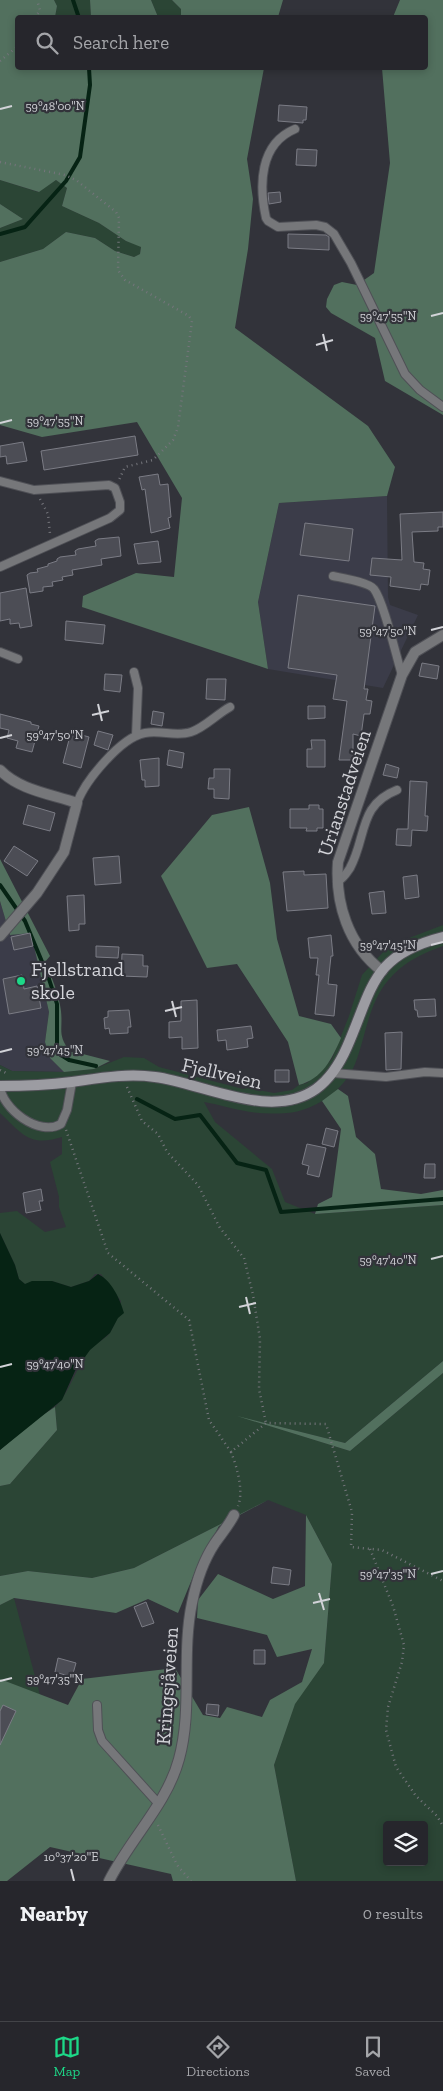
<!DOCTYPE html>
<html lang="en">
<head>
<meta charset="utf-8">
<style>
	:root { --surface:#26262c; --page:#2e2e34; --text:#f1f3f6; --muted:#a4a5a9; --line:#424348; --accent:#1dd888 }
	body { margin:0; font-family:"Zilla Slab",serif; background:var(--page); color:var(--text) }
	.controls { position:absolute; right:15px; bottom:15px; display:grid; overflow:hidden; border-radius:5px; box-shadow:0 2px 8px #0003 }
	.controls button { width:45px; height:45px; display:grid; place-items:center; padding:0; border:0; border-bottom:1px solid var(--line); background:var(--surface); color:var(--text); font:25px sans-serif }
	.list { margin:0; padding:0; list-style:none }
	h2 { display:flex; justify-content:space-between; align-items:center; height:65px; margin:0; padding:0 20px; font-size:21px }
	h2 small { font-size:16px; font-weight:400; color:var(--muted) }
	.icon { flex:none; width:28px; height:28px; fill:none; stroke:currentColor; stroke-width:2; stroke-linecap:round; stroke-linejoin:round }
	.map { position:relative; flex:none; width:443px; height:1881px; overflow:hidden }
	.search { position:absolute; background:var(--surface); box-shadow:0 2px 8px #0003; left:15px; right:15px; top:15px; height:55px; display:flex; align-items:center; gap:12px; box-sizing:border-box; padding:0 18px; border-radius:5px; color:var(--muted); font-size:19px }
	.sheet { height:140px; background:var(--surface) }
	nav { display:flex; justify-content:space-around; align-items:center; box-sizing:border-box; height:70px; border-top:1px solid var(--line); background:var(--surface); font-size:14px; color:var(--muted) }
	nav a { display:grid; justify-items:center; gap:2px }
	nav .on { color:var(--accent) }
	.map>svg:first-child { display:block }
</style>
</head>
<body>
<div class="map">
<svg width="443" height="1881" viewBox="0 0 443 1881">
	<rect width="100%" height="100%" fill="#32333a"/>
	<path fill="#3b3c49" d="M387,496L388,597L390,605L418,615L383,688L268,669L258,602L279,503Z
		M0,901L10,935L31,932L49,1012L45,1042L50,1058L64,1072L12,1071L0,1065Z"/>
	<path fill="#2b4535" fill-rule="evenodd" d="M54,0H90L91,17H55L57,6Z
		M151,0H172L181,9V17H158Z
		M0,180L38,192L56,180L67,188L62,206L99,223L126,241L141,246L140,254L134,257L115,251L95,238L66,232L43,249L0,262V228L23,219L0,204Z
		M443,925V946C424,953 408,960 394,974C368,999 367,1034 355,1064C345,1090 314,1111 287,1113C274,1114 258,1114 245,1111C231,1109 218,1104 204,1102L215,1122L272,1169L285,1202L315,1214L443,1205V1361L345,1443L248,1419L350,1451L443,1373V1881H296L274,1765L295,1703L324,1663L332,1564L306,1515L268,1500L134,1568L92,1578L28,1571L0,1576V1486L10,1484L57,1430L55,1407C70,1393 76,1366 91,1348C97,1342 107,1339 111,1331C117,1321 119,1312 121,1301L101,1274H95L89,1281L71,1287L52,1281L25,1284L19,1279L15,1265L0,1233V1213L17,1211L45,1232L66,1227L59,1207V1197L50,1162L62,1154V1137C30,1147 23,1135 0,1113V1065L12,1071L64,1072L94,1069L124,1057L144,1058L159,1067L243,1089L248,1088L274,1093L292,1090L299,1085L307,1083L332,1059L349,1016L362,975L385,950L396,943ZM387,1825H424V1862H387Z
		M14,1598L40,1695L0,1679V1605Z"/>
	<path fill="#52705e" d="M0,0H54L57,6L55,17L18,18V68H264L247,159L253,199L248,249L235,328L368,426L395,467L387,496L279,503L258,602L268,669L82,607L83,596L136,573L174,577L182,498L137,422L42,437L0,425V262L43,249L66,232L95,238L115,251L134,257L140,254L141,247L126,241L99,223L62,206L67,188L56,180L39,192L0,180Z
		M90,0H151L158,17H91Z
		M172,0H283L278,17L181,18V9Z
		M400,0H443V415L385,381L375,338L331,313L326,307L327,299L334,285L342,282L357,285L374,273L390,163L382,68H426V18L393,17Z
		M0,204L23,219L0,228Z
		M249,807L270,883L277,939L299,1016L331,1024L341,1038C332,1059 322,1079 299,1085L288,1042L237,964L207,968L161,876L212,815Z
		M0,859L50,956L45,962C52,978 59,994 61,1011C63,1031 57,1034 70,1052L79,1053L110,1061L94,1069L64,1072L50,1058L45,1042L49,1012L31,933L10,935L0,901Z
		M338,1089L348,1096L356,1137L375,1154L381,1189L421,1194L443,1190V1205L315,1214L318,1204L332,1197L341,1129L322,1101Z
		M443,1361V1373L350,1451L237,1416L345,1443Z
		M55,1407L57,1430L10,1484L0,1486V1450L35,1420Z
		M268,1500L219,1526L197,1567L178,1613L148,1599L116,1613L14,1598L0,1605V1576L28,1571L92,1578L134,1568Z
		M306,1515L332,1564L324,1663L295,1704L274,1765L296,1881H173L171,1874L50,1847L7,1881H0V1679L68,1705L82,1679L175,1668L203,1715L220,1718L227,1707L262,1717L270,1700L302,1682L312,1649L277,1657L267,1635L197,1618L198,1600L218,1574L273,1599L305,1586Z"/>
	<path fill="#062314" d="M0,1233L15,1265L19,1279L25,1284L32,1281H52L71,1287L89,1281L98,1274C112,1281 120,1299 124,1313L118,1318L110,1333L90,1350L75,1371L62,1400L0,1450Z"/>
	<g fill="none" stroke-linecap="round" stroke-linejoin="round">
		<path stroke="#062314" stroke-width="4" d="M73,0L79,18
			M0,234L25,227L66,181L80,157L90,85L89,68
			M0,885L25,921L48,976L57,1004V1047L61,1055L69,1060L96,1066
			M137,1099L175,1119L200,1115L237,1163L266,1170L281,1212L443,1199"/>
	</g>
	<path fill="#4c4d55" stroke="#7b7c85" d="M279,105L307,107L306,120H303V123L278,121Z
		M297,149L317,150L316,166L296,165Z
		M280,192L281,202L269,204L268,193Z
		M288,234L326,235L329,237V250L288,248Z
		M135,436L138,455L44,470L41,451Z
		M23,442L27,461L7,464L6,456L0,457V446Z
		M158,474L160,485L168,484L171,517L168,518L170,528L151,533L145,489L142,490L139,477Z
		M443,512V527H438V531L412,532L414,562L424,563L423,569L430,570L428,585L421,584L420,590L390,586L391,577L370,575L372,558L402,560L400,514Z
		M305,523L353,529L349,561L300,555Z
		M119,537L121,556L101,559L102,565L72,570L73,575L62,577L63,580L52,582L53,586L43,587V591L30,593L27,575L30,573L38,572L37,569L48,566V564L57,561V559L60,557L76,555L75,551L78,549L96,546L95,541L98,539Z
		M158,541L161,562L138,564L134,544Z
		M26,588L32,626L20,628L19,623L10,624V619L0,621V593Z
		M298,595L375,606L364,689H368L366,700L372,701L370,714H364L361,736L353,734V760H339L347,701L333,699L337,675L288,668Z
		M66,621L105,625L103,644L65,640Z
		M422,663L439,666L437,679L419,676Z
		M105,674L122,675L120,692L104,690Z
		M207,679H226L225,700L206,699Z
		M308,706H325V718L308,719Z
		M153,711L164,713L162,726L151,724Z
		M0,714L31,722V724L39,726L32,752L16,748L18,741L7,738L9,730L0,728Z
		M98,731L113,735L108,750L94,745Z
		M71,732L89,737L81,768L63,763Z
		M311,740H325V767H307V749H312Z
		M169,750L184,753L182,768L167,765Z
		M159,758V786L145,787V780H142L140,760Z
		M386,764L399,768L397,778L383,775Z
		M214,769H230L229,799L214,798V789H208L209,778H214Z
		M410,781L427,782L425,816H428L427,831L412,830L411,846L396,845L397,829H408Z
		M28,805L55,813L50,831L23,824Z
		M309,805H319V809H323V828H317V831H306L307,828H290V809H309Z
		M14,846L38,861L27,876L4,861Z
		M119,856L121,883L95,885L93,858Z
		M304,871V875L326,874L328,908L287,911L283,872Z
		M417,875L419,897L405,899L403,877Z
		M384,891L386,913L372,914L369,893Z
		M84,895L85,924H79V930L69,931L67,896Z
		M30,933L33,946L14,950L11,937Z
		M331,935L333,956H331L328,984L337,985L334,1016L315,1014L319,975H316L318,958H310L308,938Z
		M96,946L119,947L118,958L96,957Z
		M122,954L143,955V966H148L147,977L121,976Z
		M22,975L24,989L37,986L41,1008L9,1014L3,979Z
		M435,999L436,1016L418,1017L417,1010H415L414,1000Z
		M197,1000L198,1048L182,1049V1037L169,1038V1022L181,1021V1001Z
		M129,1010L131,1027H128V1033L110,1034L109,1028L105,1029L104,1018L108,1017V1011Z
		M251,1026L253,1038L247,1039L248,1047L227,1050L226,1040L218,1041L217,1030Z
		M402,1032L401,1069L386,1070L385,1033Z
		M275,1070H289V1082H275Z
		M326,1128L338,1131L334,1147L322,1144Z
		M307,1144L326,1148L319,1177L307,1174L309,1166L302,1164Z
		M425,1164H435V1178H424Z
		M41,1189L43,1201H39L41,1210L26,1213L23,1193Z
		M273,1567L291,1570L289,1585L271,1583Z
		M146,1602L154,1623L142,1627L134,1607Z
		M254,1650H265V1664H254Z
		M58,1658L76,1663L72,1677L55,1672Z
		M207,1704L219,1705L218,1716L206,1714Z
		M3,1705L16,1711L0,1745V1711Z"/>
	<g fill="none" stroke-linecap="round" stroke-linejoin="round">
		<defs>
			<path id="lane" d="M295,129C259,144 259,186 266,218L268,221L278,227L316,225L325,227L334,234L351,263L405,374L420,390L443,407
				M0,481L34,490L109,485L115,488L120,502V510L110,518L0,567
				M333,576C342,578 368,582 374,589C384,602 396,656 402,675
				M0,652L18,659
				M134,672L138,688L136,736
				M77,803C85,781 121,737 145,733C161,730 176,737 191,732C204,728 217,714 230,707
				M337,882C344,878 346,874 350,868C367,837 358,805 397,790
				M333,1073L386,1077L425,1072L443,1073
				M0,1086C2,1109 39,1137 61,1124L67,1110L72,1082
				M97,1705L98,1730L102,1741L158,1803"/>
			<path id="street" d="M0,770C19,790 51,794 77,803L64,852L37,893L0,936
				M382,971C348,945 335,903 338,862L402,675L415,652L443,635
				M109,1881C130,1839 167,1804 179,1759C193,1708 181,1655 192,1603C196,1583 203,1561 215,1543C222,1533 229,1525 234,1515"/>
			<path id="secondary" d="M0,1086C24,1086 48,1085 72,1082C100,1078 127,1073 155,1077C203,1083 271,1121 316,1089C331,1078 340,1063 347,1047C373,988 371,955 443,937"/>
		</defs>
		<use href="#lane" stroke="#4f5056" stroke-width="10"/>
		<use href="#street" stroke="#4f5056" stroke-width="12"/>
		<use href="#secondary" stroke="#4f5056" stroke-width="12"/>
		<path stroke="#74757b" stroke-width="2.5" stroke-dasharray="1 4" stroke-linecap="butt" d="M35,18L40,10L37,0
			M0,61L18,46
			M0,162L65,175L76,180L116,212L119,218L118,270L125,280L189,316L192,321L178,427L173,440L153,460L125,467L119,480
			M40,499L48,514L50,534
			M0,1070L8,1074
			M127,1087L142,1121L158,1134L167,1152L198,1185L220,1228L244,1258L253,1295L260,1339L259,1389L266,1423
			M66,1130L108,1253L189,1320L209,1420L231,1452L266,1423L326,1424L352,1512L351,1547L382,1550L443,1581
			M231,1452C237,1467 244,1491 238,1506
			M370,1549L393,1606L404,1645L402,1662L388,1707L386,1730L396,1767L416,1796L437,1816L443,1826
			M158,1825L177,1865L191,1881"/>
		<use href="#lane" stroke="#76777a" stroke-width="8"/>
		<use href="#street" stroke="#76777a" stroke-width="10"/>
		<use href="#secondary" stroke="#9c9ca2" stroke-width="10"/>
	</g>
	<path fill="none" stroke="#d2d3d8" stroke-width="2" d="M0,109L12,106M431,316L443,313M323,334L327,351M316,345L333,340M0,423L12,420M431,630L443,627M98,704L102,721M92,715L109,711M0,738L12,735M431,945L443,942M172,1001L176,1017M165,1011L182,1007M0,1052L12,1049M431,1259L443,1256M246,1297L250,1314M239,1307L256,1303M0,1367L12,1364M431,1574L443,1571M319,1593L324,1610M313,1603L330,1599M0,1681L12,1678M71,1869L74,1881"/>
	<circle fill="#1dd888" stroke="#32333a" stroke-width="2" cx="21" cy="981" r="5"/>
	<g text-anchor="middle" stroke-width="4.5" stroke-linejoin="round" paint-order="stroke">
		<g font-size="20" fill="#d2d3d8" stroke="#32333a">
			<text transform="translate(344 793) rotate(-72)" y="7">Urianstadveien</text>
			<text transform="translate(222 1073) rotate(13)" y="7">Fjellveien</text>
			<text transform="translate(167 1686) rotate(-86)" y="7">Kringsjåveien</text>
		</g>
		<g font-size="20" fill="#d2d3d8" stroke="#32333a" text-anchor="start">
			<text x="31" y="976">Fjellstrand<tspan x="31" dy="23">skole</tspan></text>
		</g>
	</g>
	<g font-size="12" text-anchor="middle" fill="#d2d3d8" stroke="#32333a" stroke-width="4.5" stroke-linejoin="round" paint-order="stroke">
		<text x="55" y="110">59°48'00"N</text>
		<text x="388" y="320">59°47'55"N</text>
		<text x="55" y="425">59°47'55"N</text>
		<text x="388" y="635">59°47'50"N</text>
		<text x="55" y="739">59°47'50"N</text>
		<text x="388" y="949">59°47'45"N</text>
		<text x="55" y="1054">59°47'45"N</text>
		<text x="388" y="1264">59°47'40"N</text>
		<text x="55" y="1368">59°47'40"N</text>
		<text x="388" y="1578">59°47'35"N</text>
		<text x="55" y="1683">59°47'35"N</text>
		<text x="71" y="1861">10°37'20"E</text>
	</g>
</svg>
<div class="controls">
<button><svg class="icon" aria-label="layers" viewBox="0 0 24 24"><path d="M12 4l9 5-9 5-9-5zM3 14l9 5 9-5"/></svg></button>
</div>
<div class="search"><svg class="icon" aria-label="search" viewBox="0 0 24 24"><circle cx="10" cy="10" r="6"/><path d="M15 15l6 6"/></svg>Search here</div>
</div>
<section class="sheet">
<h2>Nearby<small>0 results</small></h2>
<ul class="list">
</ul>
</section>
<nav>
<a class="on"><svg class="icon" aria-label="map" viewBox="0 0 24 24"><path d="M3 6l6-2 6 2 6-2v14l-6 2-6-2-6 2zM9 4v14M15 6v14"/></svg>Map</a>
<a><svg class="icon" aria-label="directions" viewBox="0 0 24 24"><path d="M12 3l9 9-9 9-9-9zM9 14v-3h6M13 9l2 2-2 2"/></svg>Directions</a>
<a><svg class="icon" aria-label="saved" viewBox="0 0 24 24"><path d="M7 4h10v16l-5-4-5 4z"/></svg>Saved</a>
</nav>
</body>
</html>
